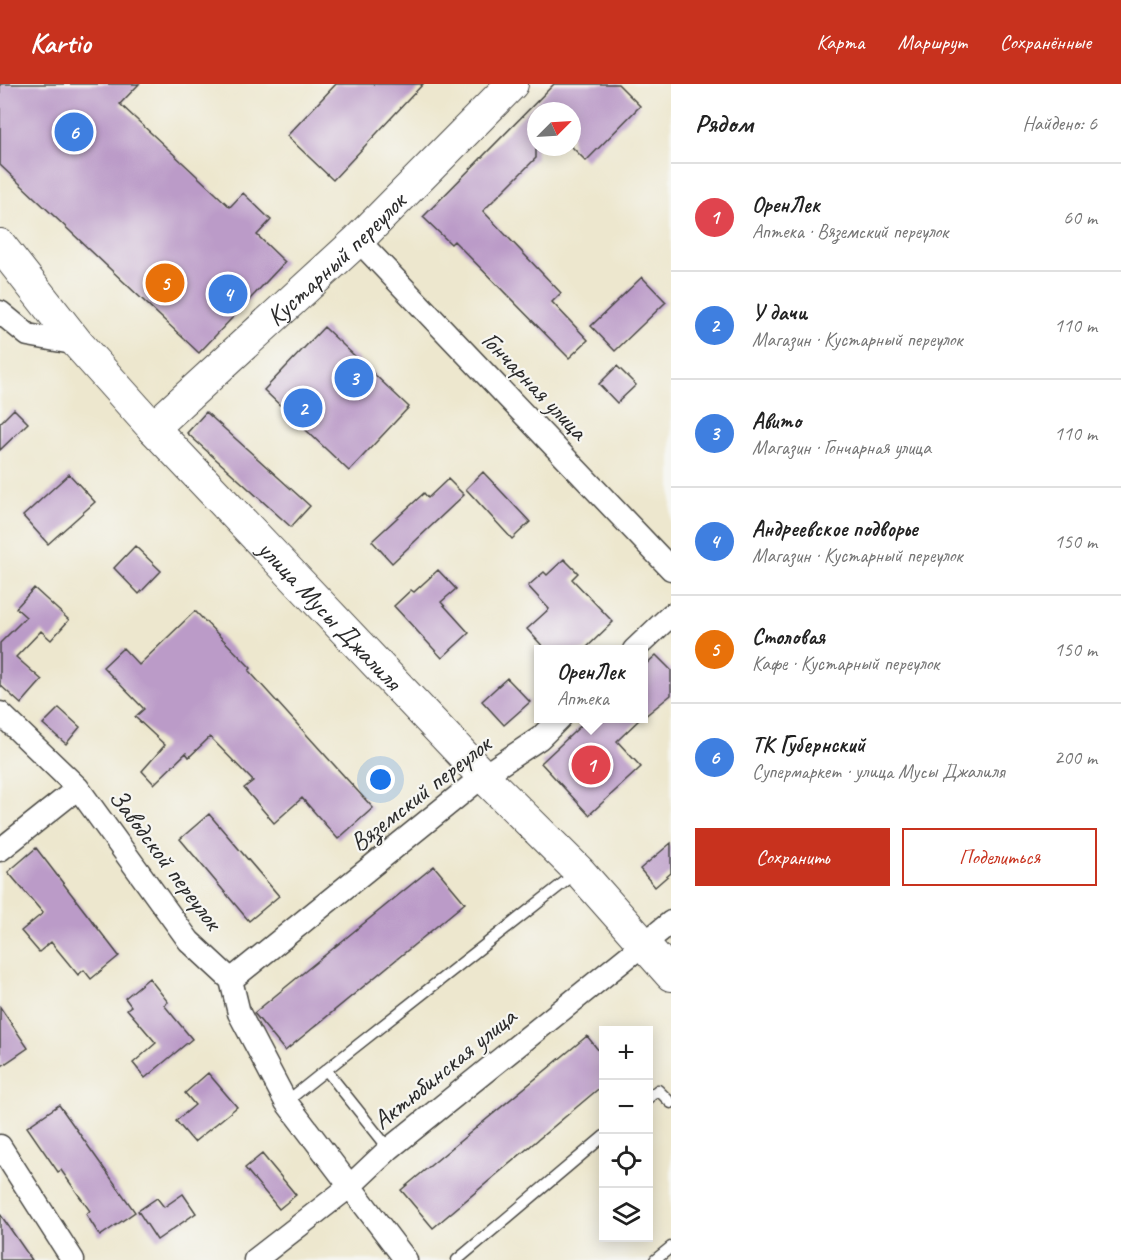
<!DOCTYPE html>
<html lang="ru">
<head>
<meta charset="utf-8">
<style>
	:root { --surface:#fff; --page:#f2f2f2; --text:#222; --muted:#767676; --line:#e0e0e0; --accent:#c8321e }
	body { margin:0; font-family:Caveat,sans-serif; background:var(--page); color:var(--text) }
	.controls { position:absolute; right:18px; bottom:18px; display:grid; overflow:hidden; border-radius:0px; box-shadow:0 3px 15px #0003 }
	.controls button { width:54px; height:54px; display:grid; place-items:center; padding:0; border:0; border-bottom:2px solid var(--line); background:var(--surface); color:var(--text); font:30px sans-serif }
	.compass { position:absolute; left:527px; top:18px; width:54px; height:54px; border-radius:50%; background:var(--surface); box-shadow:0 3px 15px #0003; rotate:66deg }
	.you { position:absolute; left:381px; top:696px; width:21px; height:21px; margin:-15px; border:4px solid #fff; border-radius:50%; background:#1a73e8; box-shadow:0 0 0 9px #1a73e833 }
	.badge { display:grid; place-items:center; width:39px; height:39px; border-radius:50%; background:var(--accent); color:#fff; font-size:20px; font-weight:700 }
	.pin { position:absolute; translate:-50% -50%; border:3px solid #fff; box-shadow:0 2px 6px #0006 }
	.popup { position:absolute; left:534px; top:561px; width:114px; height:78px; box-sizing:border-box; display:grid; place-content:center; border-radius:0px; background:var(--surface); filter:drop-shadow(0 2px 4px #0005); font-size:20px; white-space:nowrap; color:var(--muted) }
	.popup b { font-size:22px; color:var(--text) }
	.popup::after { content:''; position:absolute; left:50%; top:100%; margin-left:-12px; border:12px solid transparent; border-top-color:var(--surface) }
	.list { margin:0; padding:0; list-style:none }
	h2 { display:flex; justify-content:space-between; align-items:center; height:78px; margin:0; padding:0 24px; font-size:26px }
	h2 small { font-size:20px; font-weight:400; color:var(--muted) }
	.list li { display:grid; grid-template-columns:39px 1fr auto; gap:18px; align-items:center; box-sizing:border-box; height:108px; padding:0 24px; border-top:2px solid var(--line) }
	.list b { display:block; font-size:22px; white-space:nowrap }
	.list p { margin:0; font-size:20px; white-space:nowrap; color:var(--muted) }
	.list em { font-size:20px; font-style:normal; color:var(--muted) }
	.actions { display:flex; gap:12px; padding:18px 24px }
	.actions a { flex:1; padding:14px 0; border:2px solid var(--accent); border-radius:0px; text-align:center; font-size:21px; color:var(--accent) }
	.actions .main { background:var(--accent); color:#fff }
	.icon { flex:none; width:33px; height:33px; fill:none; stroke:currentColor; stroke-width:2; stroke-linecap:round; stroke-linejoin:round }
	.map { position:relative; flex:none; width:671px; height:1176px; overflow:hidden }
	header { display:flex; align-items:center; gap:36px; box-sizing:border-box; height:84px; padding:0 30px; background:var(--accent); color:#fff }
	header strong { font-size:28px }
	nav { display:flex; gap:33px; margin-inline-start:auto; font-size:21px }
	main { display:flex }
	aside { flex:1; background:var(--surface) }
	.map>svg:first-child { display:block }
</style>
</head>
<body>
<header>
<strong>Kartio</strong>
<nav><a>Карта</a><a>Маршрут</a><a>Сохранённые</a></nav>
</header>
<main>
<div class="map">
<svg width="671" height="1176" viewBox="0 0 671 1176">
	<rect width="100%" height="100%" fill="#f6f6f2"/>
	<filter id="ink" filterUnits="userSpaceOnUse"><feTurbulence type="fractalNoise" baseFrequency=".0167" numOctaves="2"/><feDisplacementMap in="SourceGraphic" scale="12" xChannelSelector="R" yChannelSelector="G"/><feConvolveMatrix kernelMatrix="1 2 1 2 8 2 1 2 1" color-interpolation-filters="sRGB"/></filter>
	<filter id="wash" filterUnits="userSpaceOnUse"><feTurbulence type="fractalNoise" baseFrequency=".008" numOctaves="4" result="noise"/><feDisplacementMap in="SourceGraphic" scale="24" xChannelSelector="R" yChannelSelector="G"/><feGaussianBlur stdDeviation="1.35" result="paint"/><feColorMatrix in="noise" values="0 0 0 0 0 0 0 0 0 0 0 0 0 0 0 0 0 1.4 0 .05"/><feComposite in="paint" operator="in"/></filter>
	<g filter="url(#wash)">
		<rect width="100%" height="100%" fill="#ede7ce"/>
		<g id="blocks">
			<path fill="#bb9bc8" d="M0,0H139L120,20L230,123L243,109L271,136L257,151L285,178L199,269L0,81Z
				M336,0H423L333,96L287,52Z
				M554,0H618L640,22L586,77L572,63V27H536V74L483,127L561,209L552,218L588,256L569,274L454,157L451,160L423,133Z
				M642,193L666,218L615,267L591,242Z
				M324,243L409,323L349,387L264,306Z
				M617,282L636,301L617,319L599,300Z
				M14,325L28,339L0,366V339Z
				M206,328L310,422L291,443L187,349Z
				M483,388L530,438L512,455L466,405Z
				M69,390L95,418L48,460L23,432Z
				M448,395L464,411L392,479L372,457L424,409L428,414Z
				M135,462L161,487L139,510L114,484Z
				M564,475L578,489L572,495L613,538L584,566H546L527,545L549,525L528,502L544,488L547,491Z
				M438,486L456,505L441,518L469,549L442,574L394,522L411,506L414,508Z
				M34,504L69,536L51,556L41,547L16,573L42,596L21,620L0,601V559L26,533L16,524Z
				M195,527L251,584L249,587L373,724L338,755L302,714L274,739L244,704L253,697L210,653L189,673L186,669L154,700L142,687L165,661L135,633L144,625L103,583L123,564L139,581Z
				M656,571L671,586V611L644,633V582Z
				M507,594L530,618L504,641L482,617Z
				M59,624L80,643L66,660L43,640Z
				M589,634H641L617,657L641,683L589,731L541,679Z
				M209,730L279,812L249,837L180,755Z
				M671,759V789L655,803L640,785Z
				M36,764L119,872L91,895L84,886L78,891L51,858L39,868L21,847L43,829L8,788Z
				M434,782L465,819L285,967L254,929Z
				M149,894L168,918L164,921L192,955L145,994L133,979L156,959L127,925L131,922L125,914Z
				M0,923L28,964L0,983Z
				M587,952L603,972V1001L433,1144L401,1106Z
				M208,989L237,1023L194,1058L176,1037L195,1021L185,1009Z
				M59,1021L135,1128L100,1152L86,1130L90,1127L61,1086L58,1088L27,1043Z
				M262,1070L296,1111L279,1125L245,1084Z
				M183,1110L196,1129L157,1156L138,1127L157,1114L164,1123Z
				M0,1130L32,1176H0Z"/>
		</g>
	</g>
	<g filter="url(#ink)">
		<use href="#blocks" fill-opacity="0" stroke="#484743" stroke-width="1.5"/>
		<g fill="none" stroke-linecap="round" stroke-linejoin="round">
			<defs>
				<path id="lane" d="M648,1014L658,1006L671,1019
					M286,1018L326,986
					M389,1065L326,986L576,789
					M457,1176L604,1052
					M655,1176L671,1163"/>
				<path id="street" d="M358,156L671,485
					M0,228L28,251L78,260
					M634,566L671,531
					M0,629L78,704L189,857L231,896L239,929L286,1018L406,1176
					M0,766L78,704
					M231,896L483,692L540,654L560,634
					M0,1062L73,1176
					M255,1176L349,1103L389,1065L671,838"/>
				<g id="secondary">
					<path id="s1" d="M0,161L78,260L153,344L483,692L579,787L671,891"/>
					<path id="s2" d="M153,344L358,156L512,0"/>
				</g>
			</defs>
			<use href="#lane" stroke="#484743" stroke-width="13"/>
			<use href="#street" stroke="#484743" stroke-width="25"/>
			<use href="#secondary" stroke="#484743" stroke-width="34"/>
			<use href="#lane" stroke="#fff" stroke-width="10"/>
			<use href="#street" stroke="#fff" stroke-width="22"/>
			<use href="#secondary" stroke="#fff" stroke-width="32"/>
		</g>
	</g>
	<g text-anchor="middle" stroke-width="4.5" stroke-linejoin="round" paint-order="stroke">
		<g font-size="26" fill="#2b2b2b" stroke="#f6f6f2">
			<text dy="9" stroke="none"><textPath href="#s2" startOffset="249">Кустарный переулок</textPath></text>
			<text transform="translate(535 301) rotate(46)" y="9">Гончарная улица</text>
			<text dy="9" stroke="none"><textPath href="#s1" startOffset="496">улица Мусы Джалиля</textPath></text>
			<text transform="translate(420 709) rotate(-38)" y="9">Вяземский переулок</text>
			<text transform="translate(166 775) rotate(53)" y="9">Заводской переулок</text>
			<text transform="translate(444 984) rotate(-39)" y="9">Актюбинская улица</text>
		</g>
	</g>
</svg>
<div class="controls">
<button>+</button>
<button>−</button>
<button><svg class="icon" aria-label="locate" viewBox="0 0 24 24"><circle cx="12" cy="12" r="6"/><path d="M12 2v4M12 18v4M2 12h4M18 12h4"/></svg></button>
<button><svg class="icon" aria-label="layers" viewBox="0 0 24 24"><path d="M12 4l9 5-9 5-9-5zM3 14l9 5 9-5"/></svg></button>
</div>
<svg class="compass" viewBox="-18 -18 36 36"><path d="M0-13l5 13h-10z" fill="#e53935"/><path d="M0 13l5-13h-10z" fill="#767676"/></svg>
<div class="you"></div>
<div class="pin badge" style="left:591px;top:681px;background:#e0444e">1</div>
<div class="popup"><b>ОренЛек</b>Аптека</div>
<div class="pin badge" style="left:303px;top:324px;background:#3f7fe0">2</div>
<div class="pin badge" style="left:354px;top:294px;background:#3f7fe0">3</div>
<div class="pin badge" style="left:228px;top:210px;background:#3f7fe0">4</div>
<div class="pin badge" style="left:165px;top:199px;background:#e8710a">5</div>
<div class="pin badge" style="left:74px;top:48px;background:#3f7fe0">6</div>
</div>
<aside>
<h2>Рядом<small>Найдено: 6</small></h2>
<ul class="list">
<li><span class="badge" style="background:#e0444e">1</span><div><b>ОренЛек</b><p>Аптека · Вяземский переулок</p></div><em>60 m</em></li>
<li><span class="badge" style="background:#3f7fe0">2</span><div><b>У дачи</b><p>Магазин · Кустарный переулок</p></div><em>110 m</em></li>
<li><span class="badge" style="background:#3f7fe0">3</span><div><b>Авито</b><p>Магазин · Гончарная улица</p></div><em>110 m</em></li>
<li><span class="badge" style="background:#3f7fe0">4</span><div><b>Андреевское подворье</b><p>Магазин · Кустарный переулок</p></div><em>150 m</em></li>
<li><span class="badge" style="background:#e8710a">5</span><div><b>Столовая</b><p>Кафе · Кустарный переулок</p></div><em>150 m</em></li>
<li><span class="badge" style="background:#3f7fe0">6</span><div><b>ТК Губернский</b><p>Супермаркет · улица Мусы Джалиля</p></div><em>200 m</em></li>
</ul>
<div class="actions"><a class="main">Сохранить</a><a>Поделиться</a></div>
</aside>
</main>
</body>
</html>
